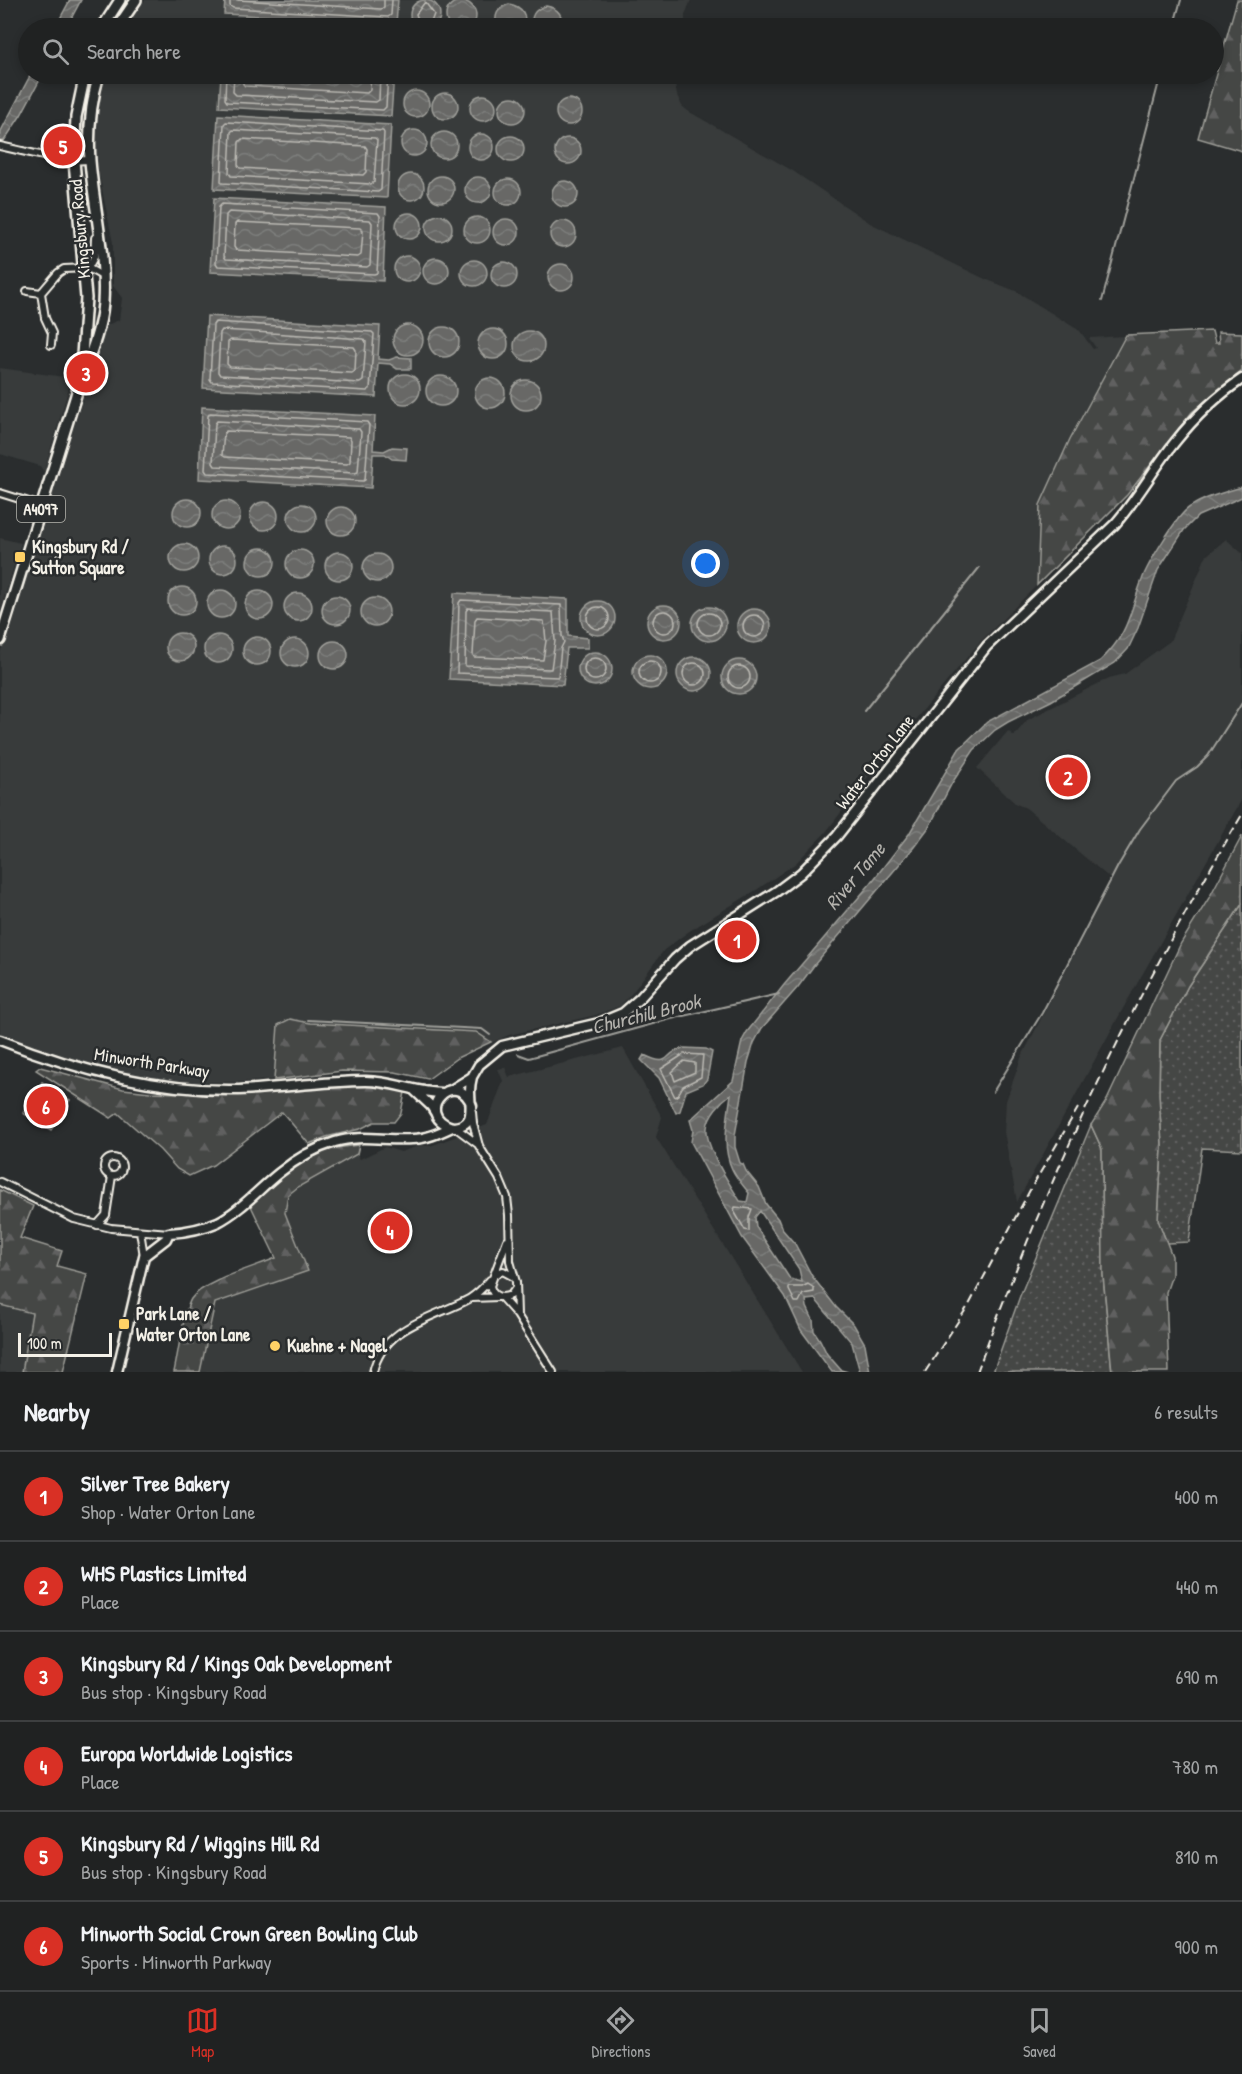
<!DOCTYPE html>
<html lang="en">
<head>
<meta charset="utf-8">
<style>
	:root { --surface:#202222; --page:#282a2a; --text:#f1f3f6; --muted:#a2a4a5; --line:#3d3f40; --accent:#d93025 }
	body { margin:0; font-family:"Patrick Hand",sans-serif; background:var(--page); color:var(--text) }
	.scale { position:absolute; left:18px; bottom:15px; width:94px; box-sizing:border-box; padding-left:6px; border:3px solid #f4f1e8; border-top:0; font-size:16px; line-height:21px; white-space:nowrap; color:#f4f1e8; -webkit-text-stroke:4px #2a2d2e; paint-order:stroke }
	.you { position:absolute; left:706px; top:564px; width:21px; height:21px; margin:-15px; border:4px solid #fff; border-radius:50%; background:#1a73e8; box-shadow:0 0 0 9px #1a73e833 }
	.badge { display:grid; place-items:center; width:39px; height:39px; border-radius:50%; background:var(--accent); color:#fff; font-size:20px; font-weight:700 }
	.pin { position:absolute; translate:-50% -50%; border:3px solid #fff; box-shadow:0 2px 6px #0006 }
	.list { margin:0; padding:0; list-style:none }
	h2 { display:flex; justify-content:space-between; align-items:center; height:78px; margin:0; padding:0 24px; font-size:26px }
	h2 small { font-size:20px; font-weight:400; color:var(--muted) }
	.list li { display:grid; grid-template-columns:39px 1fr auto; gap:18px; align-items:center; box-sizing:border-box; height:90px; padding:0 24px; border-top:2px solid var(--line) }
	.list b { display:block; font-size:22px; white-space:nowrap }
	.list p { margin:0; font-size:20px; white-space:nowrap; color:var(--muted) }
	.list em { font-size:20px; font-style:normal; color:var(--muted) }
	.icon { flex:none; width:33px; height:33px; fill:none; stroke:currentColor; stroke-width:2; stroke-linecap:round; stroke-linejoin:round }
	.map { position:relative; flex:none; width:1242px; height:1372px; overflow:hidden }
	.search { position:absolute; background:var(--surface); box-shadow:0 3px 9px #0003; left:18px; right:18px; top:18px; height:66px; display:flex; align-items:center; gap:15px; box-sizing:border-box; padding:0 21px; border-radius:33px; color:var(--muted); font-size:22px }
	.sheet { height:618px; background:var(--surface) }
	nav { display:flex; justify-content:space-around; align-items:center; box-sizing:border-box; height:84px; border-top:2px solid var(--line); background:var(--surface); font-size:16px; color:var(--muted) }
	nav a { display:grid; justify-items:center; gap:3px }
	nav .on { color:var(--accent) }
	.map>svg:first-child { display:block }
</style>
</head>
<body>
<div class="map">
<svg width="1242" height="1372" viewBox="0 0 1242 1372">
	<defs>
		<pattern id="grass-dots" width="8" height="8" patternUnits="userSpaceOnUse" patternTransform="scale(1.5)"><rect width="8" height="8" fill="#444645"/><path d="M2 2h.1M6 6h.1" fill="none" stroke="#606160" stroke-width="1.8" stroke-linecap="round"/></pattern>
		<pattern id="forest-firs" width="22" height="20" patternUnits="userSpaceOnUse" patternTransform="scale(1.5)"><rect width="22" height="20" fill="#444645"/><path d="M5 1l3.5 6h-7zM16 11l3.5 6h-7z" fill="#606160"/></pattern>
		<pattern id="water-waves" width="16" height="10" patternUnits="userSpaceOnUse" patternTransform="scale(1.5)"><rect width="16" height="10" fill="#676866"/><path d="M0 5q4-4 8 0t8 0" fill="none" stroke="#7d7e7c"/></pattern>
	</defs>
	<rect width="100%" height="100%" fill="#2a2d2e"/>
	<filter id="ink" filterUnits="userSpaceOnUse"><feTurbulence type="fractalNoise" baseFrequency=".0167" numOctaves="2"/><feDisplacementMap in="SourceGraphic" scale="12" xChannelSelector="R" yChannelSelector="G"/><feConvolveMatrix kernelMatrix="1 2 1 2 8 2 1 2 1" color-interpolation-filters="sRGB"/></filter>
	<g filter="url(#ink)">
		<path fill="#373a3a" d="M145,0H691L685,15V28H127L136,10Z
			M106,74H673L677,95L682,106L688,111L793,171L870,223L985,279L1016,291L1080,331L1093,349L1096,348L1089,338L1212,331L1214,343H1219L1218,332L1242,333V371L1192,412L1127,495L980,642L875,768L826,832L796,863L758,889L688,932L664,950L632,993L620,1006L596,1015L509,1035L457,1058L428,1079L395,1072L369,1070L342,1071L285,1079L244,1082H184L131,1075L77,1064L0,1035V654L107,325L119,320L122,298L113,286V243L97,165L95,122Z
			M0,368L72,378L44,472L40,466L0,454Z
			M0,538L21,543L0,612Z
			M1226,539L1242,553V799L1125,1005L1017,1202L1004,1132L1006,1101L1021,1058L1112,880L1026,808L1016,804L977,768L1008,731L1014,736L1027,720L1109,678L1125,674L1170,641L1206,556Z
			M623,1048L662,1117L656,1137L802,1372H200L214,1303L308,1271L285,1213L289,1195L298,1187L357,1154L360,1159L385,1147L401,1152L421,1145L430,1146L487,1125L503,1081L498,1069L505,1067L509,1077Z
			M0,1305L32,1312L22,1372H0Z"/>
		<path fill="url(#grass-dots)" stroke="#9c9c96" stroke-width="1.5" d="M1242,904V1150L1202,1148L1189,1242L1167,1243L1158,1221L1162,1146L1159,1094L1160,1040L1188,986Z
			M1091,1125L1102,1149L1103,1275L1112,1372H993L1020,1296Z"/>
		<path fill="url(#forest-firs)" stroke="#9c9c96" stroke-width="1.5" d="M1237,0H1242V151L1198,138Z
			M1212,331L1215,343H1219L1218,332L1242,333V371L1192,412L1127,495L1037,585L1040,505L1070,439L1126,335Z
			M1242,836V904L1188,986L1160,1040L1159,1094L1162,1146L1158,1220L1172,1256V1275L1166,1292L1169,1372H1112L1103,1275L1102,1149L1091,1125L1107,1100L1181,943L1209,898Z
			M290,1019L310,1023L476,1032L491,1042L457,1058L428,1079L395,1072L342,1071L274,1080L278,1025Z
			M40,1067L123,1089L150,1092L243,1095L348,1085L370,1084L405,1092L401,1113L394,1122H374L360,1129L326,1137L309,1144L282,1112L213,1165L189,1176L177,1169L160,1150L118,1113L111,1118L36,1070Z
			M359,1145L357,1154L298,1187L288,1195L285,1213L308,1271L215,1303L200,1372H174C178,1355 183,1312 191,1299C203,1281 255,1267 276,1258L250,1204C273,1184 300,1156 331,1149C340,1147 350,1146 359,1145Z
			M0,1190L33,1206L20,1238L62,1251L57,1266L87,1274L63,1372H22L32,1313L0,1305Z"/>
		<path fill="#444645" stroke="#9c9c96" stroke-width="1.5" d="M42,1082L70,1100L51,1130L23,1113Z"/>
		<path fill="url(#water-waves)" stroke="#9f9f9a" stroke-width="1.5" fill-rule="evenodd" d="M70,0H81L66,28H55Z
			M225,0H398L396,23L224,14Z
			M410 15a15 15 0 1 1 30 0a15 15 0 1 1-30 0Z
			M446 16a15 15 0 1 1 30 0a15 15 0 1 1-30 0Z
			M509,4C522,6 529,16 522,28H498C493,17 497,7 509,4Z
			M546,6C558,8 565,16 560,28H534C529,17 534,9 546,6Z
			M31,74H43L21,115L0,147L1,131Z
			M221,74H394L391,116L219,107Z
			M403 104a13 13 0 1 1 26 0a13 13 0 1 1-26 0Z
			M432 106a13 13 0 1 1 26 0a13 13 0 1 1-26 0Z
			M470 108a13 13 0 1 1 26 0a13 13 0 1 1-26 0Z
			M499 110a13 13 0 1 1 26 0a13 13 0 1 1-26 0Z
			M556 112a13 13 0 1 1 26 0a13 13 0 1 1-26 0Z
			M218,115L391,125L387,198L214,189Z
			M401 143a13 13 0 1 1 26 0a13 13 0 1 1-26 0Z
			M431 145a13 13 0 1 1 26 0a13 13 0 1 1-26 0Z
			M468 147a13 13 0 1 1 26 0a13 13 0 1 1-26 0Z
			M498 149a13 13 0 1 1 26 0a13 13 0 1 1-26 0Z
			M555 151a13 13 0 1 1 26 0a13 13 0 1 1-26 0Z
			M398 187a13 13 0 1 1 26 0a13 13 0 1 1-26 0Z
			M428 189a13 13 0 1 1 26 0a13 13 0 1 1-26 0Z
			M465 190a13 13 0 1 1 26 0a13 13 0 1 1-26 0Z
			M495 192a13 13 0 1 1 26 0a13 13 0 1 1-26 0Z
			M552 194a13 13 0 1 1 26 0a13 13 0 1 1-26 0Z
			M214,198L386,207L383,281L210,272Z
			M396 226a13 13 0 1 1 26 0a13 13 0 1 1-26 0Z
			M426 228a13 13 0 1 1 26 0a13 13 0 1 1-26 0Z
			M464 230a13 13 0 1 1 26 0a13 13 0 1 1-26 0Z
			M493 232a13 13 0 1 1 26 0a13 13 0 1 1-26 0Z
			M550 234a13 13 0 1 1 26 0a13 13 0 1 1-26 0Z
			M394 269a13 13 0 1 1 26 0a13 13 0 1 1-26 0Z
			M423 271a13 13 0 1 1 26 0a13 13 0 1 1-26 0Z
			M461 273a13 13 0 1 1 26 0a13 13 0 1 1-26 0Z
			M491 275a13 13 0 1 1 26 0a13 13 0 1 1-26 0Z
			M548 277a13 13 0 1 1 26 0a13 13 0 1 1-26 0Z
			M207,316L380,326L378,359L389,360L397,357L411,358V369H397L390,364L378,363L376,397L203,388Z
			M393 340a15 15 0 1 1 30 0a15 15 0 1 1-30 0Z
			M429 342a15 15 0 1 1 30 0a15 15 0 1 1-30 0Z
			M478 344a15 15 0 1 1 30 0a15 15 0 1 1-30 0Z
			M514 346a15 15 0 1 1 30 0a15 15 0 1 1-30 0Z
			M390 389a15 15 0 1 1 30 0a15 15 0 1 1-30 0Z
			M426 391a15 15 0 1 1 30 0a15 15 0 1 1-30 0Z
			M475 393a15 15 0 1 1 30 0a15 15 0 1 1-30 0Z
			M511 395a15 15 0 1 1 30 0a15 15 0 1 1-30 0Z
			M202,407L375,416L373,450L384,451L392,447L407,448L406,460L392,459L385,454H373L371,488L199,479Z
			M1242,487V497L1198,516L1184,530L1158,570L1138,628L1128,649L1115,663L1051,701L1008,722L995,730L974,750L952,783L929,827L914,847L815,964L798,987L762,1028L754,1043L748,1062L735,1135V1147L740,1163L743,1164L746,1171L759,1187L766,1204L778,1219L782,1229L795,1244L812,1276L836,1307L854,1325L865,1344L870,1372H860L852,1343L815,1299L806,1300L807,1307L813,1320L814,1331L820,1340L827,1354L841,1370L848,1372H832L801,1330L785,1296L742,1237L691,1142L693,1130L690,1120L733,1081L742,1041L747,1032L784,985L871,883L909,834L959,749L987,722L1100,661C1129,634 1129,614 1142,580C1147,565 1177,515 1190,507C1205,497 1225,492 1242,487ZM731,1094C728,1118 721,1146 732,1169C736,1178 743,1185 749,1193L747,1202L740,1201C730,1184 705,1148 707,1128C708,1115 721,1101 731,1094ZM760,1211L799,1269L802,1282L790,1279L756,1227L755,1217Z
			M173 513a14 14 0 1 1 28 0a14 14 0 1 1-28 0Z
			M212 515a14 14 0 1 1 28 0a14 14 0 1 1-28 0Z
			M250 516a14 14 0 1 1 28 0a14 14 0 1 1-28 0Z
			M288 518a14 14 0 1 1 28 0a14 14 0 1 1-28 0Z
			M327 521a14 14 0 1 1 28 0a14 14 0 1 1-28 0Z
			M170 558a14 14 0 1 1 28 0a14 14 0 1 1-28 0Z
			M209 560a14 14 0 1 1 28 0a14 14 0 1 1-28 0Z
			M247 562a14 14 0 1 1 28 0a14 14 0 1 1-28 0Z
			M286 564a14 14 0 1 1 28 0a14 14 0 1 1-28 0Z
			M325 566a14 14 0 1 1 28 0a14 14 0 1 1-28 0Z
			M363 568a14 14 0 1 1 28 0a14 14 0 1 1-28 0Z
			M168 601a14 14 0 1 1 28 0a14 14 0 1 1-28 0Z
			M207 604a14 14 0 1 1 28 0a14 14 0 1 1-28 0Z
			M245 605a14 14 0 1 1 28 0a14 14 0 1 1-28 0Z
			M284 607a14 14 0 1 1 28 0a14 14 0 1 1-28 0Z
			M454,593L568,599V636L588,638V648H567L563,685L449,679Z
			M322 610a14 14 0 1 1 28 0a14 14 0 1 1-28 0Z
			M361 612a14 14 0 1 1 28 0a14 14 0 1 1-28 0Z
			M581 618a17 17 0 1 1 34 0a17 17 0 1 1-34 0Z
			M647 622a17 17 0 1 1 34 0a17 17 0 1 1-34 0Z
			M692 624a17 17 0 1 1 34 0a17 17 0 1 1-34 0Z
			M737 626a17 17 0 1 1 34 0a17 17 0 1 1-34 0Z
			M166 647a14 14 0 1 1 28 0a14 14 0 1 1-28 0Z
			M204 649a14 14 0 1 1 28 0a14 14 0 1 1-28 0Z
			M243 651a14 14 0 1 1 28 0a14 14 0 1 1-28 0Z
			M281 653a14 14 0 1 1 28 0a14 14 0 1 1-28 0Z
			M320 655a14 14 0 1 1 28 0a14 14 0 1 1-28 0Z
			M578 669a17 17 0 1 1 34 0a17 17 0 1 1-34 0Z
			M633 672a17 17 0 1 1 34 0a17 17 0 1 1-34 0Z
			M677 674a17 17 0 1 1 34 0a17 17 0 1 1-34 0Z
			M722 677a17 17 0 1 1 34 0a17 17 0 1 1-34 0Z
			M684,1048L706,1049L712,1052L707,1079L703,1084L686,1091L680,1111L676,1113L659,1078L641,1060L644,1055C673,1069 661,1053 684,1048Z"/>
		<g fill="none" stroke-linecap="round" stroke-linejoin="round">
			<path stroke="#bcbab4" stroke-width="1.5" d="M230,0V6L233,8L388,17L391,15L392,0
				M238,0L381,9L384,7V0
				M421,28L416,14L425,2L434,14L429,28
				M226,74L225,99L227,102L383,110L386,107L388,74
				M234,74L233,92L236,95L376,102L379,100L380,74
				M243,74V84L245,86L367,93L370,90L371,74
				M226,122L383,131L384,133L381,190L378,192L222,183L221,181L224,124Z
				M233,130L375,138L377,140L374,182L371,184L231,176L229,173L231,132Z
				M242,139L365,146L367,149L366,172L363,175L240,168L238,165L239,142Z
				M222,204L378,213L380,216L377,273L374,274L218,266L216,263L219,207Z
				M229,212L370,220L372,223L370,265L367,267L226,259L224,256L226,215Z
				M237,222L360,228L363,231L361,255L358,257L236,250L234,247L235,224Z
				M215,322L372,332L374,334L370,389L367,391L212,382L210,379L213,325Z
				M222,330L364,339L366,342L363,381L360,383L220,375L218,372L220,333Z
				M231,340L354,347L356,350L355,371L352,373L230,367L227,364L228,342Z
				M210,413L367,422L369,425L365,480L363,481L207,473L205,470L208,416Z
				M217,421L359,429L361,432L358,472L355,473L215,466L213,463L215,424Z
				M226,431L349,437L351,440L350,462L347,464L225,457L222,455L224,433Z
				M461,600L561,605L562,636L564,642L561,648L558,677L457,673L459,603Z
				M587 618a11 11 0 1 1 22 0a11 11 0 1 1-22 0Z
				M468,608L553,612L555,641L551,669L465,666L466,611Z
				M653 622a11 11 0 1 1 22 0a11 11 0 1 1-22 0Z
				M698 624a11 11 0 1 1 22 0a11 11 0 1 1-22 0Z
				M743 626a11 11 0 1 1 22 0a11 11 0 1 1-22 0Z
				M477,617L544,621L546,641L543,660L474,657L473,655L475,620Z
				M584 669a11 11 0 1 1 22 0a11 11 0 1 1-22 0Z
				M639 672a11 11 0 1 1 22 0a11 11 0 1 1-22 0Z
				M683 674a11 11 0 1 1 22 0a11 11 0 1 1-22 0Z
				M728 677a11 11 0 1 1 22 0a11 11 0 1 1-22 0Z
				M684,1054L703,1055L701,1077L683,1086L678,1095L675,1097L661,1069Z
				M684,1061L695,1063V1072L675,1081L672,1072Z
				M735,1207L752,1209L749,1217V1231L745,1230L734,1211Z
				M808,1284L814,1288V1292L803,1294L799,1302H795L789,1290V1287H802Z"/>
			<path stroke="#9f9f9a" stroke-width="2" d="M1173,28L1181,0
				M1102,301L1161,74
				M864,711L979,568
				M308,1020L482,1029L490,1035
				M518,1054L529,1058L671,1019L779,994
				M993,1092L1042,1013L1118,866L1140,829L1176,781L1197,767L1208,756L1242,703"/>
			<defs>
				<path id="street" d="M0,146L66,161L90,160
					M88,268L94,257L95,238
					M27,291L41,293L58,273L64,269L88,268L102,276
					M41,293L45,318L52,333L51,345
					M0,493L42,506
					M472,1112L473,1123L479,1146L499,1178L507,1197L509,1215L510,1261L516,1282L517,1315
					M456,1128L479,1145
					M104 1167a9 9 0 1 1 18 0a9 9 0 1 1-18 0Z
					M0,1182L74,1219L111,1228L169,1233
					M97,1225L106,1215L112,1176
					M140,1231L144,1256
					M507,1240L490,1286C493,1297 500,1299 511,1295L516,1288
					M494,1275L503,1271L514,1277
					M501,1297L517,1315L553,1372
					M472,1298L498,1297
					M373,1372C383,1326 434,1318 469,1299C477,1294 484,1287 490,1280"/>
				<path id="secondary" d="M0,1040C76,1070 157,1092 239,1090C282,1088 324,1081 366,1081C392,1081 417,1093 443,1093
					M472,1077C471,1081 470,1087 470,1091C470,1107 476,1127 452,1127C410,1113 457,1065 472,1106
					M414,1090L431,1106L436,1114
					M451,1090L472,1077L479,1065L502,1046L599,1023L623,1013L640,998L675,959L690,946L777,891L801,873L837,836L987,646L1115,524C1138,498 1154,468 1175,442C1194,418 1217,396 1242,379
					M117,1372L144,1256L166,1239L169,1233C186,1232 202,1229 218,1222C241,1210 259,1189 279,1173C295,1160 315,1148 335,1142C360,1134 386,1141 412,1139C426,1139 439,1133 452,1127"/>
				<path id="primary" d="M102,28L120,0
					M117,28L136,0
					M81,370L86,298L74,161L76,117L85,74
					M0,640L81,379C90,355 101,329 103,303C106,256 94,208 90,161C88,131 91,102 99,74"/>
			</defs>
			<use href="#street" stroke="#f4f1e8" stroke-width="10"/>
			<use href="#secondary" stroke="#f4f1e8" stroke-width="13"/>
			<use href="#primary" stroke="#f4f1e8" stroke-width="14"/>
			<use href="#street" stroke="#2a2d2e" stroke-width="6"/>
			<use href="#secondary" stroke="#2a2d2e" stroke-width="8"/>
			<use href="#primary" stroke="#2a2d2e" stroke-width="9"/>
			<path stroke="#f4f1e8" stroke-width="2" stroke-dasharray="9 4.5" stroke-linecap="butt" d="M925,1372L970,1303L1030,1190L1078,1108
				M977,1372C1047,1178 1136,991 1242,815"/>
		</g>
	</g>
	<g fill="#ffd166" stroke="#2a2d2e" stroke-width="2">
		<rect x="14" y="551" width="12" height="12" rx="3"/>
		<rect x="118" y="1318" width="12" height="12" rx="3"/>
		<circle cx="275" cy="1346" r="6"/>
	</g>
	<g text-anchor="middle" stroke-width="5" stroke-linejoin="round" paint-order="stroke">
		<rect fill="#2a2d2e" stroke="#b7b6b0" stroke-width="1.5" x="17" y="496" width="48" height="26" rx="4.5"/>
		<g font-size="16" font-weight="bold" fill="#f4f1e8">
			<text x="41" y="515">A4097</text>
		</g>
		<g font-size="18" fill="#f4f1e8" stroke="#2a2d2e">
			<text transform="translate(80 229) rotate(-95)" y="6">Kingsbury Road</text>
			<text transform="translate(875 762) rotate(-52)" y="6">Water Orton Lane</text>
			<text transform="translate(152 1063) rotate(9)" y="6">Minworth Parkway</text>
		</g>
		<g font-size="18" font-weight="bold" fill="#f4f1e8" stroke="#2a2d2e" text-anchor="start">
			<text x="32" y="553">Kingsbury Rd /<tspan x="32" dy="21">Sutton Square</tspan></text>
			<text x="136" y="1320">Park Lane /<tspan x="136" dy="21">Water Orton Lane</tspan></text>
			<text x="287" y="1352">Kuehne + Nagel</text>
		</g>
		<g font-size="20" font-style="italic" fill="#b5b3ae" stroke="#2a2d2e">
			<text transform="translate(855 876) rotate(-50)" y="7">River Tame</text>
			<text transform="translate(646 1014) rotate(-14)" y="7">Churchill Brook</text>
		</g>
	</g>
</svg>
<div class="scale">100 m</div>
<div class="you"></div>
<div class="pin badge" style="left:737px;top:940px">1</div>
<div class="pin badge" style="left:1068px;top:777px">2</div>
<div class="pin badge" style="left:86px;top:373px">3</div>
<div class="pin badge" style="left:390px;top:1231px">4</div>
<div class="pin badge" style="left:63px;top:146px">5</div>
<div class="pin badge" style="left:46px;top:1106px">6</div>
<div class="search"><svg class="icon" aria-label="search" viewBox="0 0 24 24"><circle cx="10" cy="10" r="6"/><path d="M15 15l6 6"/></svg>Search here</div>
</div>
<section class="sheet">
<h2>Nearby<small>6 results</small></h2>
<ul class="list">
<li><span class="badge">1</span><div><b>Silver Tree Bakery</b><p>Shop · Water Orton Lane</p></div><em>400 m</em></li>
<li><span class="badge">2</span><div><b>WHS Plastics Limited</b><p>Place</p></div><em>440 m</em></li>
<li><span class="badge">3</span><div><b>Kingsbury Rd / Kings Oak Development</b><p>Bus stop · Kingsbury Road</p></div><em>690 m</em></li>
<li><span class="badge">4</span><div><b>Europa Worldwide Logistics</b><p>Place</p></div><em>780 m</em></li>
<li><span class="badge">5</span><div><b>Kingsbury Rd / Wiggins Hill Rd</b><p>Bus stop · Kingsbury Road</p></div><em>810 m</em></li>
<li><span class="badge">6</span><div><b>Minworth Social Crown Green Bowling Club</b><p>Sports · Minworth Parkway</p></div><em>900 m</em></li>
</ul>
</section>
<nav>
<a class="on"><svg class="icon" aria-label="map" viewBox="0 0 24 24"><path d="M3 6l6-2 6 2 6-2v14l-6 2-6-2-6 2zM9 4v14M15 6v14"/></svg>Map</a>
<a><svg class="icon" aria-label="directions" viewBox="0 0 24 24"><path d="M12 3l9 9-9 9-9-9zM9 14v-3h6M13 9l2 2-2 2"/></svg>Directions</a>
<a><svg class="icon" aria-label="saved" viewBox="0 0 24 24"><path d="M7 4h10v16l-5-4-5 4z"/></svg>Saved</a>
</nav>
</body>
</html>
